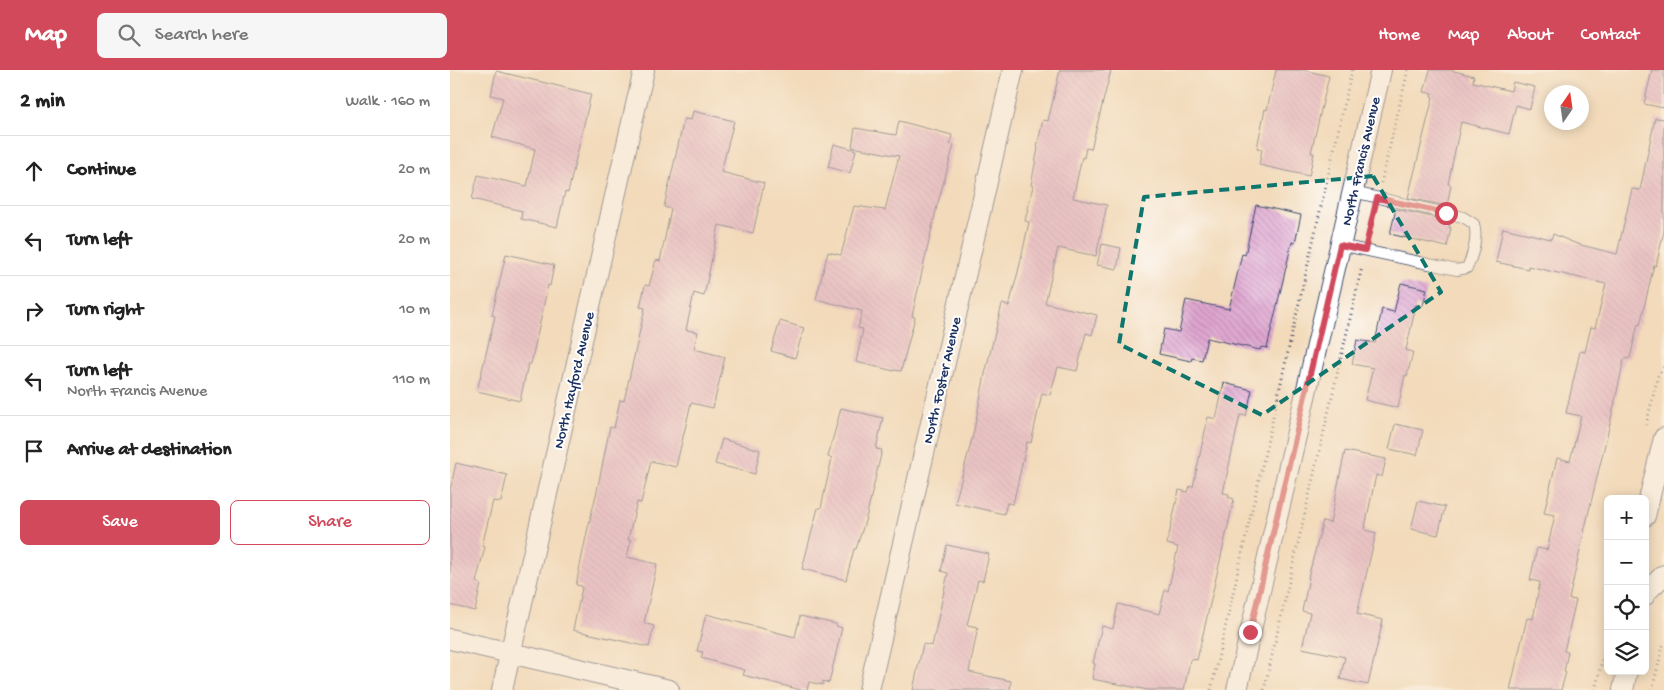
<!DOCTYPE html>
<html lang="en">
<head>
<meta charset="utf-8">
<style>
	:root { --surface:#fff; --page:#f6f6f6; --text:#222; --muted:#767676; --line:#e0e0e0; --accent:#d1495b }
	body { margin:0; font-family:"Gochi Hand",sans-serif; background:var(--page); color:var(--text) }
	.controls { position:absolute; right:15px; bottom:15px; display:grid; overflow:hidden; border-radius:8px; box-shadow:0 2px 12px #0003 }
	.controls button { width:45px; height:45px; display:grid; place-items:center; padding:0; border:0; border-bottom:1px solid var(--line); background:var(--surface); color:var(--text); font:25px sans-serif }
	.compass { position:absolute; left:1094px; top:15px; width:45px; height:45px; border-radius:50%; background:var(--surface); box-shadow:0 2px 12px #0003; rotate:13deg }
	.stop { position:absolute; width:15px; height:15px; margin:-11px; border:4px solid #d1495b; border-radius:50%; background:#fff }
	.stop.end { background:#d1495b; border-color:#fff; box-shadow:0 1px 5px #0008 }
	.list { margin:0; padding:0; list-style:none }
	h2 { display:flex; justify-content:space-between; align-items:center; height:65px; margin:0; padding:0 20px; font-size:21px }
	h2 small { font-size:16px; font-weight:400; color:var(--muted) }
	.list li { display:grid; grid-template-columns:32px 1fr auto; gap:15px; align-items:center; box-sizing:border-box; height:70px; padding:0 20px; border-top:1px solid var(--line) }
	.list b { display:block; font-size:19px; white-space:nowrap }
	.list p { margin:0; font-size:16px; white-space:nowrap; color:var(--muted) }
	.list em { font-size:16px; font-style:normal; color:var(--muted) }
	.actions { display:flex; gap:10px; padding:15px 20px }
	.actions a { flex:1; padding:11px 0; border:1px solid var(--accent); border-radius:8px; text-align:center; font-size:18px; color:var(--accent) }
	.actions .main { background:var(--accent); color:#fff }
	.icon { flex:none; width:28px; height:28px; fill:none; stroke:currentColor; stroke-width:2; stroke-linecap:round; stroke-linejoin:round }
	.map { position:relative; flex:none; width:1214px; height:620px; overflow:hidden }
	header { display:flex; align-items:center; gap:30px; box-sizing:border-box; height:70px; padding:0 25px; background:var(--accent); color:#fff }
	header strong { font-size:24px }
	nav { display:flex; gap:28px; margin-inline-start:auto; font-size:18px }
	.search { width:350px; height:45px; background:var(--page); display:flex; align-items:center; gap:12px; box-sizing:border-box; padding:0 18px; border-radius:8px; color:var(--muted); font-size:19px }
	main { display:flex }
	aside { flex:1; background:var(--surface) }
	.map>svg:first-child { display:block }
</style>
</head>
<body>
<header>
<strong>Map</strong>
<div class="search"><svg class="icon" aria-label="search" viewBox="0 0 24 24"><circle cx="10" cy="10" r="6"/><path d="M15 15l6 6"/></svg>Search here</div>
<nav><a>Home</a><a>Map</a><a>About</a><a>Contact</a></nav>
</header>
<main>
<aside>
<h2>2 min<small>Walk · 160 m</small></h2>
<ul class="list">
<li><svg class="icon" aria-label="ahead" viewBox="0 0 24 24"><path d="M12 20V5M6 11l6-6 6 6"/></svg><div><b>Continue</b></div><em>20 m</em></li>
<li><svg class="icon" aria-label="left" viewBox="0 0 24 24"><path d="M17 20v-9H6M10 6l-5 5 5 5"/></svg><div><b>Turn left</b></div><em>20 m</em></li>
<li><svg class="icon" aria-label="right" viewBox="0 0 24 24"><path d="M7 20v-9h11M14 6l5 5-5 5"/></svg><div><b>Turn right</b></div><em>10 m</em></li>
<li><svg class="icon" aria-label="left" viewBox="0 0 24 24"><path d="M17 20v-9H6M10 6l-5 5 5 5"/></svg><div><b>Turn left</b><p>North Francis Avenue</p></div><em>110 m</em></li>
<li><svg class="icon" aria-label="arrive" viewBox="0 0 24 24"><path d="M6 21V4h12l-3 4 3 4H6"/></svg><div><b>Arrive at destination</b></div></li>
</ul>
<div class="actions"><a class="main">Save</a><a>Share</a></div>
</aside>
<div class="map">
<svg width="1214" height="620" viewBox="0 0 1214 620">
	<defs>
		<pattern id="building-back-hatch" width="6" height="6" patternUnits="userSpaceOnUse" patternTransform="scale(1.25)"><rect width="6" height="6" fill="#e0a6d0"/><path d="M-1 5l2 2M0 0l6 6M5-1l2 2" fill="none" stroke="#b588ac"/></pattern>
	</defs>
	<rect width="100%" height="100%" fill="#fff"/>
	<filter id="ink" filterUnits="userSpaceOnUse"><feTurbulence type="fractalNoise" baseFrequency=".02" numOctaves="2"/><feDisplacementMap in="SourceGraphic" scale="10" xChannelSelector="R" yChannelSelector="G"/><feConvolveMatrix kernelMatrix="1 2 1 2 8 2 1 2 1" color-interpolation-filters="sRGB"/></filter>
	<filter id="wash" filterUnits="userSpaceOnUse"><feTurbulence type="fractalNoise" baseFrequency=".0096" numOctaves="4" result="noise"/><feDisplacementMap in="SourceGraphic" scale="20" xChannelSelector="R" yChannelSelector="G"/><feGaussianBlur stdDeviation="1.12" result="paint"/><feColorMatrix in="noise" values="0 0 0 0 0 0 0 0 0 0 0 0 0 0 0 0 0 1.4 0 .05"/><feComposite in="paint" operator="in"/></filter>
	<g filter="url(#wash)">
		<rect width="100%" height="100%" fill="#f2daba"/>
		<g id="blocks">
			<path fill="url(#building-back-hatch)" d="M610,0H661L641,79L636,78L634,88L632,87L623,128L657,135L646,186L608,178L595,233L647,245L642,265L636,263L627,301L608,297L600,325L592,323L581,373L577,372L563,434L557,433L554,444L505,433L523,365L535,304L552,234L559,236L569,198L579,152L575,151L583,116L581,115L588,78L587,77L593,50L598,51Z
				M826,0H854L879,6L861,83H864L859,106L809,95L812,79L807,78L815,39L817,40Z
				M980,0H1000L1024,6L1023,12L1061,21L1063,12L1085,17L1080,39L1066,35L1059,64L1011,52L998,114L1001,115L997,136L958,128L983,27L981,26L982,23L974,22Z
				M1202,0H1214V38L1194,34Z
				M46,1L141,24L118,123L115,122L107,157L71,149L72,141L22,129L28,105L77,116L85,79L42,67L53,28L41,25Z
				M243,41L284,51L271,102L314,113L303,163L269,155L254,226L244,223L236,260L248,262L244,279L275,287L263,338L241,333L226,397L201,391L191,433L187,432L178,469L181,470L177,487L207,494L194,553L204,556L199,577L123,560L132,518V516L126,515L137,462L147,421L160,357L164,358L170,330L174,331L186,278L195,238L190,237L195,215L199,216L206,190L210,191L221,139L214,137L234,49L241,50Z
				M1205,48L1214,49V161L1206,196L1204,195L1190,255L1188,254L1180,288L1174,289L1162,345L1138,445L1119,529L1126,530L1114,581L1118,582L1114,602H1116L1111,620H1060L1077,548L1083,549L1090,512L1080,510L1087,478L1097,480L1105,445L1094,443L1107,388L1120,391L1131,346L1116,343L1130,281L1135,282L1141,257L1145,258L1156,214L1078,196V199L1046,192L1053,158L1101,169L1103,164L1127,174L1167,184L1182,119L1190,120Z
				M449,51L502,65L500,74L504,75L487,136L462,246L465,247L451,301L444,300V301L406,292L413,259L408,258L412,241L366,229L378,182L391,185L404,136L435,140L449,86L402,77L405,58L446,65Z
				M384,74L406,80L400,103L378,97Z
				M806,135L851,145L845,173L842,172L817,278L811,277L810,280L757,268L752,290L742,288L741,291L709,284L714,259L729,262L736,230L779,239L792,184L795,185Z
				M946,139L1000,151L999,157L1001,158L997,177L940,164Z
				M652,174L671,178L667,199L647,195Z
				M56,184L104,195L100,216L98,215L81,294H78L70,331L27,321L45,246L42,245Z
				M951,213L977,219L973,236L966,235L956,280L963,282L957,306L955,305L948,338L915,330L923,298L902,294L907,270L925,273L932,239L944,242Z
				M330,251L354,258L345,288L321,281Z
				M774,313L802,320L796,346L790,345L773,423L779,424L778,427L784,429L775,469L747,590L741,589L740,590L734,620H698L642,609L645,594L643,593L652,556L663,559L668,534L709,544L715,520L718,521L728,477L717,474L729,420L738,422L740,416L743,417L758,347L766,349Z
				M391,338L433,348L426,379L432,380L416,448L406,479H404L396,510L352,499L368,438H371L382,388L378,387Z
				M945,354L973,360L967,385L939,379Z
				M272,369L310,380L305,404L265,394Z
				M895,381L936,389L932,407L926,405L915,457H916L915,460L926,463L907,544L933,550L918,615L890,609L895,587L852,578L860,543L852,541L859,508H858L873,451L880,453Z
				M6,393L57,405L51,432L43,431L32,476L35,477L26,512L31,514L25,541L0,535V420Z
				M968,431L995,437L988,465L961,459Z
				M497,475L539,484L533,511L528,510L517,555L528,557L519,602L561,611L560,620H463L473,574L482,576L498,503L491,501Z
				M256,544L345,567L350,546L386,554V556L392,558L379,613L373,611V615L359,612L357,620H351L293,605L295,600L251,588L253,582L247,581Z"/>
		</g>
	</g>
	<g filter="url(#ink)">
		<use href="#blocks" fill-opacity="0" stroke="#3b496c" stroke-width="1"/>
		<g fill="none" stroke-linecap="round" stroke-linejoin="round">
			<defs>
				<path id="lane" d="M890,175L1007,200L1017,198C1023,185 1028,167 1024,154L1013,147L903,122"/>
				<path id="street" d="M1195,446L1214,368
					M1195,525L1196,522L1214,505
					M0,569L219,620
					M52,620L194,0
					M419,620L563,0
					M787,620L931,0
					M1173,620L1177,601"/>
			</defs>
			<use href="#lane" stroke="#3b496c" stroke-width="12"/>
			<use href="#street" stroke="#3b496c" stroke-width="22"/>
			<path stroke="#3b496c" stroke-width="3" stroke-dasharray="1 4" stroke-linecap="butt" d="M931,113L958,0
				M919,164L924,143
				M1196,355L1208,306L1214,296
				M761,620L902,0
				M814,620L912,197
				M1145,620L1158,566
				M1202,620L1214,572"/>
			<use href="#lane" stroke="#fff" stroke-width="10"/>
			<use href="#street" stroke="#fff" stroke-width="20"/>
		</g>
	</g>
	<g fill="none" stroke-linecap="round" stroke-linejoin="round" filter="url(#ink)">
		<path stroke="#d1495b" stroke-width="6" d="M800,562L890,175L915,180L927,128L996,143"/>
	</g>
	<path d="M0 0H1214V620H0ZM923,106L991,222L812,345L669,274L694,127Z" fill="#f2daba" fill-opacity=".55" fill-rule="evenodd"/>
	<path fill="none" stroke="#0f766e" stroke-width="4" stroke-dasharray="10 6" stroke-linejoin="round" d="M923,106L991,222L812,345L669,274L694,127Z"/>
	<g text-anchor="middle" stroke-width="4" stroke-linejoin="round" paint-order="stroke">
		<g font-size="15" fill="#1b2f5e" stroke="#fff">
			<text transform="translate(910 91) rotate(-77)" y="5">North Francis Avenue</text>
			<text transform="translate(123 310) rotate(-77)" y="5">North Hayford Avenue</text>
			<text transform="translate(491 310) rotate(-77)" y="5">North Foster Avenue</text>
		</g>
	</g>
</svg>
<div class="controls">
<button>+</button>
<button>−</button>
<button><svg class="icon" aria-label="locate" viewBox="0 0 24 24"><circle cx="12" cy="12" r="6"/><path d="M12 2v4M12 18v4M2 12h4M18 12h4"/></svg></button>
<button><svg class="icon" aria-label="layers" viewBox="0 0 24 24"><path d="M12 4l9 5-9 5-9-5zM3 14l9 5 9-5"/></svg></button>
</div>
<svg class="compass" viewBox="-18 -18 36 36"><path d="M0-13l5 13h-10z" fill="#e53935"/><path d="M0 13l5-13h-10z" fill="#767676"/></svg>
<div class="stop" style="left:996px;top:143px"></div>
<div class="stop end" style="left:800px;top:562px"></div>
</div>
</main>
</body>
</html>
